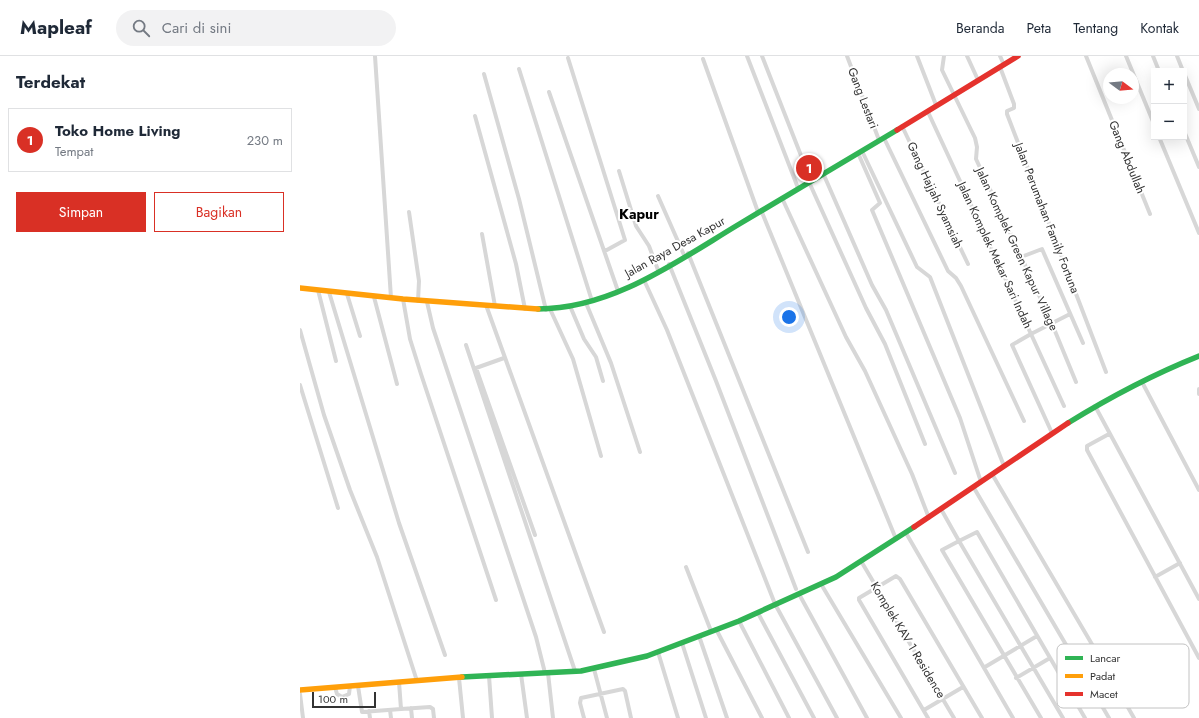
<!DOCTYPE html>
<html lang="id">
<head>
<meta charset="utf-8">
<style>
	:root { --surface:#fff; --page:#f2f2f3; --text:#1f2937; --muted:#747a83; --line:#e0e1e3; --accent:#d93025 }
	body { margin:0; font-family:Jost,sans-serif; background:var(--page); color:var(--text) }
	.controls { position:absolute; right:12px; top:12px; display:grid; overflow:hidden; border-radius:0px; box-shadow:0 4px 16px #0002 }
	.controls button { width:36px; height:36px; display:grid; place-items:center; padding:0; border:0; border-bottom:1px solid var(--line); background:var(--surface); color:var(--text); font:20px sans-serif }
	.compass { position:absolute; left:803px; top:12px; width:36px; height:36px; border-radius:50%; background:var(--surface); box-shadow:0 4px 16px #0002; rotate:106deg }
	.scale { position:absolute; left:12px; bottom:10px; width:64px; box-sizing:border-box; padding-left:4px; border:2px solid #333; border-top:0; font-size:11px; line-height:14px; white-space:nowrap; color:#333; -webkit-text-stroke:3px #fff; paint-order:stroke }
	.you { position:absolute; left:489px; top:261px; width:14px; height:14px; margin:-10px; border:3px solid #fff; border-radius:50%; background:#1a73e8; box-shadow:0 0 0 6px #1a73e833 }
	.badge { display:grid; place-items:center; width:26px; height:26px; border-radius:50%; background:var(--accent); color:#fff; font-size:13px; font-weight:700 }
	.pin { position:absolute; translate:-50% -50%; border:2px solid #fff; box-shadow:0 1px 4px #0006 }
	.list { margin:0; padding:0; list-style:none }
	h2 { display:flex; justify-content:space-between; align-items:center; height:52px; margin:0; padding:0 16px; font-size:17px }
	h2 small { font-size:13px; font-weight:400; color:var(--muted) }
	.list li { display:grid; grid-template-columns:26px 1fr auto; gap:12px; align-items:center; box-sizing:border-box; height:64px; margin:0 8px 8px; padding:0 8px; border:1px solid var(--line); border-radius:0px }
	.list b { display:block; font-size:15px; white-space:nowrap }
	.list p { margin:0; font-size:13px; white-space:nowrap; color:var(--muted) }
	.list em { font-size:13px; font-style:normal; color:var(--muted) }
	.actions { display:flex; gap:8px; padding:12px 16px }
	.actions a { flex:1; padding:9px 0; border:1px solid var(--accent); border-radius:0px; text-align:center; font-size:14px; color:var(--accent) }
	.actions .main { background:var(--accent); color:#fff }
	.icon { flex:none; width:22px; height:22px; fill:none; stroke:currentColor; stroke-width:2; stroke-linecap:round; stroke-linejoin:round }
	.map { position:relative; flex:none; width:899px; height:662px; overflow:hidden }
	header { display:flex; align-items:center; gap:24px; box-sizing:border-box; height:56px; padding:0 20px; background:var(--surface); border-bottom:1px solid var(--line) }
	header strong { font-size:19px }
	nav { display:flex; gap:22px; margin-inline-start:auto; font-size:14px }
	.search { width:280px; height:36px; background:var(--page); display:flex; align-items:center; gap:10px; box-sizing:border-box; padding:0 14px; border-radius:22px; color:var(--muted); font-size:15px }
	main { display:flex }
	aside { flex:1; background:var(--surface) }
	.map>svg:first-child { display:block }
</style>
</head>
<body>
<header>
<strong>Mapleaf</strong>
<div class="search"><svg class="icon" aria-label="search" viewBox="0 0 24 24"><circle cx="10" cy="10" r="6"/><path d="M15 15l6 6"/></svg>Cari di sini</div>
<nav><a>Beranda</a><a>Peta</a><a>Tentang</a><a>Kontak</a></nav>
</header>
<main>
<aside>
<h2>Terdekat<small></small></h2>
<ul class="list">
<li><span class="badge">1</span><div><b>Toko Home Living</b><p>Tempat</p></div><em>230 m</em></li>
</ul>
<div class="actions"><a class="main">Simpan</a><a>Bagikan</a></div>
</aside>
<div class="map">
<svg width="899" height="662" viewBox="0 0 899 662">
	<rect width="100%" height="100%" fill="#fff"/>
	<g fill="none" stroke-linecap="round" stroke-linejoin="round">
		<path stroke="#d7d7d7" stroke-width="4" d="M75,0L91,242
			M447,0L498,132
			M462,0L511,125
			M547,0L579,84
			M617,0L636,49
			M644,0L642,14L675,82L677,91L676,103L750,263L776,326
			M667,0L678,24
			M700,0L704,9
			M786,0L850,158
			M826,0L854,68
			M853,0L859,15
			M877,0L883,15
			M268,2L325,184L305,195
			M403,3L458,156
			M700,11L714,48V52L707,55V58L806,316
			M219,13L292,245
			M884,17L899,53
			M184,18L219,143L246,254
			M249,36L318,235
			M628,56L731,278L712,289L752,377
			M175,60L216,208L225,253
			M602,70L668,208
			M884,75L899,111
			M859,81L899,177
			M584,82L648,215L656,222L661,230L724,365
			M562,95L617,211L630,221L704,410
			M558,97L580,147L572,154L660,362L681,426
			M319,115L336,170L349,190L358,214
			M523,117L572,229L586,254L655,417
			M509,126L566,252L585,288L625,388
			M358,140L384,199
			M482,142L546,281L565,315L612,418L629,462
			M461,154L596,483
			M109,156L119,225L118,245
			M182,178L195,250
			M388,197L508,496
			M721,201L742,193L783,287
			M369,208L416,325L496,533
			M344,224L367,274L475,548L537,662
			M18,234L36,305
			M29,236L99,467L145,599
			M47,238L60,280
			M74,241L97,328
			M103,243L110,283L121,318L196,544
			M127,246L133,272L236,581L245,617
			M286,247L311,307L340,396
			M186,249L304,576
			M270,250L284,283L296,301L303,325
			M250,253L273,303L301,400
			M0,274L24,359L50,434L77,501L117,625
			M166,289L275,615
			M204,302L176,312L235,479
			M842,326L899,434
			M0,329L38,452
			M899,333V338
			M764,350L731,278L770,258
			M795,350L899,543
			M809,378L787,390V394L899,602
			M692,418L793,590L834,662
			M674,432L809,662
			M641,453L659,485L677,476L785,662
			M606,477L713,662
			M561,505L654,662
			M386,511L411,575
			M855,521L880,507
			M521,528L601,662
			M499,538L567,662
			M458,557L514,662
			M439,565L489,662
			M416,573L462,662
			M399,580L427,662
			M382,587L406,662
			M358,596L378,662
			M685,611L737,580
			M294,613L307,662
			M248,617L253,662
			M221,618L227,662
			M189,620L192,662
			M159,622L163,662
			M716,622L750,602
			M58,630L62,656L101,653L99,626
			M35,631L37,638L42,641L49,638L50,630
			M0,638L3,662
			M111,652L112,662
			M101,653L130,651L133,653L134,662
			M90,654L91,662
			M624,654L663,631
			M69,655L70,662
			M284,662L280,647L281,642L323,633L325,635L331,662
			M628,662L559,544V542L596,520L600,523L682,662
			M741,662L642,494L659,485L763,662"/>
		<path stroke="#30b455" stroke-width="5.5" d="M238,253C313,253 379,204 441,167C493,136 545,105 597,74
			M768,367C810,341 854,318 899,300
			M162,621L281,615L347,600L439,565L536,521L614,471"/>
		<path stroke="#ff9f0a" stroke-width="5.5" d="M0,232L103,243L238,253
			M0,634L162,621"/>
		<path stroke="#e5322d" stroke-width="5.5" d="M597,74L718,0
			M614,471L768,367"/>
	</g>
	<g text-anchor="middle" stroke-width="4" stroke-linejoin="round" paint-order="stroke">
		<g font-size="12" fill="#333" stroke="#fff">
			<text transform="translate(563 42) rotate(69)" y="4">Gang Lestari</text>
			<text transform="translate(827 101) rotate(68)" y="4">Gang Abdullah</text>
			<text transform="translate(635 139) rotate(65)" y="4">Gang Hajjah Syamsiah</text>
			<text transform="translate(747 162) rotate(69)" y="4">Jalan Perumahan Family Fortuna</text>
			<text transform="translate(375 191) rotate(-29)" y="4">Jalan Raya Desa Kapur</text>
			<text transform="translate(717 193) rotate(65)" y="4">Jalan Komplek Green Kapur Village</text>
			<text transform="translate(695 199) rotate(65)" y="4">Jalan Komplek Mekar Sari Indah</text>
			<text transform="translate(608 584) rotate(59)" y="4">Komplek KAV 1 Residence</text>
		</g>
		<g font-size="14" font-weight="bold" fill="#000" stroke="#fff">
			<text x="339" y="163">Kapur</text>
		</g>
	</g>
	<rect x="757" y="588" width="132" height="64" rx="6" fill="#fff" stroke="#c2c2c2" stroke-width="1"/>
	<rect x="765" y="600" width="18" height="4" fill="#30b455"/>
	<rect x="765" y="618" width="18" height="4" fill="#ff9f0a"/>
	<rect x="765" y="636" width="18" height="4" fill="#e5322d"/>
	<g font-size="11" fill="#333">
		<text x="790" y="606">Lancar</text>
		<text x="790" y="624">Padat</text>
		<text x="790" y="642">Macet</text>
	</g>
</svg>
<div class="controls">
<button>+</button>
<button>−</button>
</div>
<svg class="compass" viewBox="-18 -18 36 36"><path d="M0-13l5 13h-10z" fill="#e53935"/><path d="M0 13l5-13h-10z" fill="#747a83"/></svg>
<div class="scale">100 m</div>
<div class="you"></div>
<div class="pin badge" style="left:509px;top:112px">1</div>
</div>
</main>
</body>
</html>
